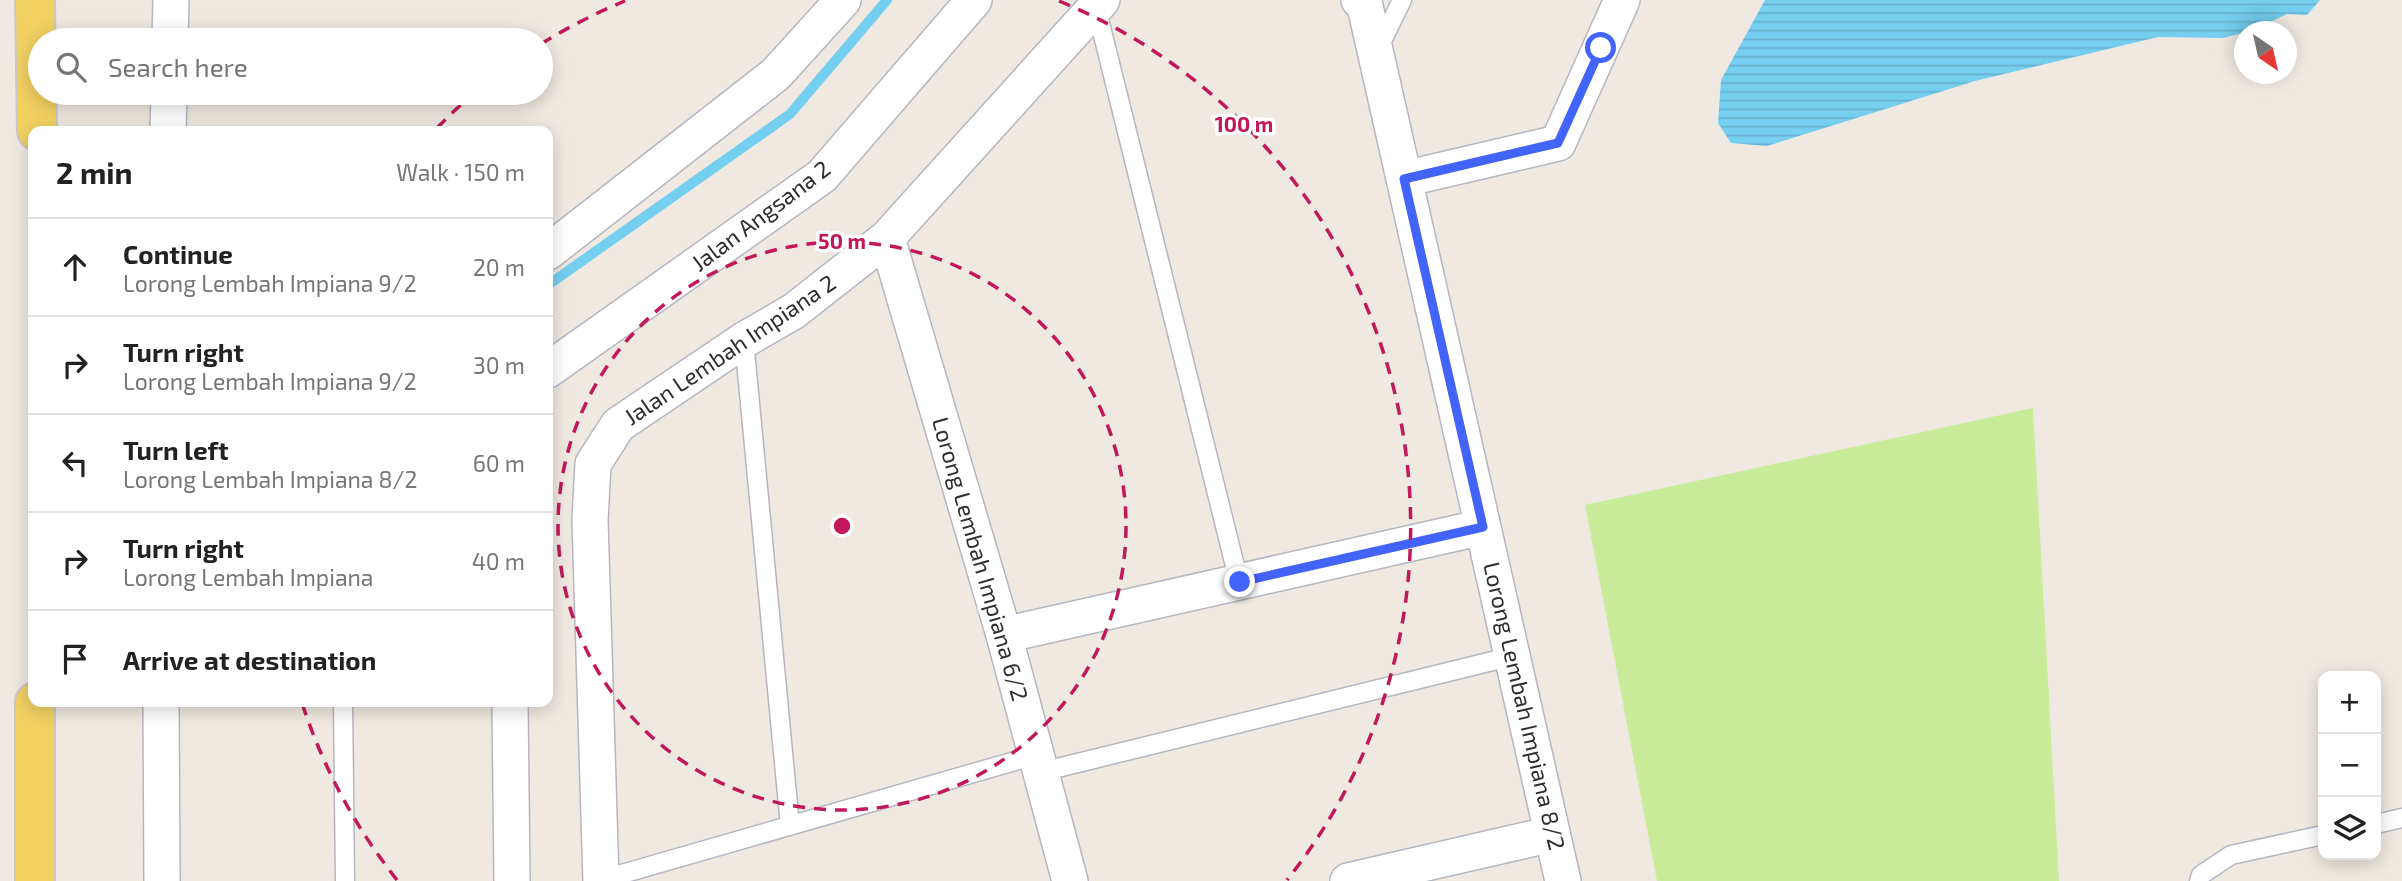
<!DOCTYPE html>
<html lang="en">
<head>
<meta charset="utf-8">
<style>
	:root { --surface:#fff; --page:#f6f6f6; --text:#222; --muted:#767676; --line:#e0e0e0 }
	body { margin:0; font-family:"Exo 2",sans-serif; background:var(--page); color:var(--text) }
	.controls { position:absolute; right:21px; bottom:21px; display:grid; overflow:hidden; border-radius:14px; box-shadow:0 4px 18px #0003 }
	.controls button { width:63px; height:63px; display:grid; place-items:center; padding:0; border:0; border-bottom:2px solid var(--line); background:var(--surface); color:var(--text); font:35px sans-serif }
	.compass { position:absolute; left:2234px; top:21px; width:63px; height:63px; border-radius:50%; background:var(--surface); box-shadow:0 4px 18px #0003; rotate:146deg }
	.stop { position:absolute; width:21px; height:21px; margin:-16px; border:5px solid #4264fb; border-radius:50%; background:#fff }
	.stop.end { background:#4264fb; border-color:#fff; box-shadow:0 2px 7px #0008 }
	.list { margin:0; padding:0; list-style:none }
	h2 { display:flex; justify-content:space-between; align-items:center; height:91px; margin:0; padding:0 28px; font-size:30px }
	h2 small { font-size:23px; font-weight:400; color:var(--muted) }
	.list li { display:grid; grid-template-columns:46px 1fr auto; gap:21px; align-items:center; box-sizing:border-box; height:98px; padding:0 28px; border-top:2px solid var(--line) }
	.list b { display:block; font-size:26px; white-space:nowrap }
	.list p { margin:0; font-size:23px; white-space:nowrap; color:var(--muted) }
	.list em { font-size:23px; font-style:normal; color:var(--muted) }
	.icon { flex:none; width:38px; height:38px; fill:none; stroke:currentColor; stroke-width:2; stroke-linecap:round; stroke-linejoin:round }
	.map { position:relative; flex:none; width:2402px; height:881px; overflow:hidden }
	.search { position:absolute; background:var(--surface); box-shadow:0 4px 18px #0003; left:28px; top:28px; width:525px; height:77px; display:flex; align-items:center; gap:18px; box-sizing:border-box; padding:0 24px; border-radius:38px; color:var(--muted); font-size:26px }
	.panel { position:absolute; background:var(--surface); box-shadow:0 4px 18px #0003; left:28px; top:126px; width:525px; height:581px; border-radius:14px }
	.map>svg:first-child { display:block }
</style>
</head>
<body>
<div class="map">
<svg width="2402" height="881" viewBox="0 0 2402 881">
	<defs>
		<pattern id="water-rules" width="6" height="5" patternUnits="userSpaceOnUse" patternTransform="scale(1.75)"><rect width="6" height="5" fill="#75cff0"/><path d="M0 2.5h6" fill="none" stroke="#66b2ce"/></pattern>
	</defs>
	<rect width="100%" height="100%" fill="#efe9e1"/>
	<path fill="#c9ec9a" d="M2033,408L2059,881H1657L1585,505Z"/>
	<path fill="url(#water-rules)" d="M1765,0H2320L2307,15L2287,14L2251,31L2223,38L2158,37L1975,81L1767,146L1731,143L1718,123L1721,80Z"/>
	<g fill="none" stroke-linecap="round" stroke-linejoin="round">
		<path stroke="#75cff0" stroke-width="10" d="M548,285L790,114L887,0"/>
		<defs>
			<path id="service" d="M1096,7L1239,582
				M1379,47L1402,0
				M744,340L790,826
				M343,702L345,881
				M1041,772L1513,656
				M2376,824L2402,818
				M601,880L1036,755
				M2199,881L2201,875L2231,855L2323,835"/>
			<path id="minor" d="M1359,0L1365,6L1563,881
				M170,40L171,0
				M168,131L169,93
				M1404,179L1558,143L1622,0
				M887,238L1004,635L1070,881
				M548,252L776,74L843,0
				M548,370L822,176L974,0
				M1004,635L1483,527
				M161,702L162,881
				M510,702L512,881
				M601,881L590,520L593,464L618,425L744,340L794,311L887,238L1102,0
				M1348,881L1552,834"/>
			<path id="primary" d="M35,0L37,131
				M35,702V881"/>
		</defs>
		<use href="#service" stroke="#b4b7c1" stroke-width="21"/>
		<use href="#minor" stroke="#b4b7c1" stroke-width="38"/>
		<use href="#primary" stroke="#c9c9c9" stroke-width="42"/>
		<use href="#service" stroke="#fff" stroke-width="18"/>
		<use href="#minor" stroke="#fff" stroke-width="35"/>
		<use href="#primary" stroke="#f2d163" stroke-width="38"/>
	</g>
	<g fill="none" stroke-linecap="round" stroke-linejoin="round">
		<path stroke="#4264fb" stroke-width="9" d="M1240,582L1483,527L1404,179L1558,143L1601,48"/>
	</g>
	<g fill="none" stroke="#c2185b" stroke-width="3.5" stroke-dasharray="12 9">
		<circle cx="842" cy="526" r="284"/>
		<path d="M397 880A568 568 0 0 1 303 706M437 128A568 568 0 0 1 473 94M541 44A568 568 0 0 1 625 1M1059 1A568 568 0 0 1 1287 880"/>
	</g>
	<g text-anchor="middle" stroke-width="7" stroke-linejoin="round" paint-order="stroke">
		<g font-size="23" fill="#2e2e2e" stroke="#fff">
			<text transform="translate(761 216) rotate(-37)" y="8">Jalan Angsana 2</text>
			<text transform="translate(730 350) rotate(-34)" y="8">Jalan Lembah Impiana 2</text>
			<text transform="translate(980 559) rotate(74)" y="8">Lorong Lembah Impiana 6/2</text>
			<text transform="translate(1524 706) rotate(77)" y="8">Lorong Lembah Impiana 8/2</text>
		</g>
	</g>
	<circle cx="842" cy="526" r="10" fill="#c2185b" stroke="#fff" stroke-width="3.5"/>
	<g font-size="21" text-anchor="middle" font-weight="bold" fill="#c2185b" stroke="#fff" stroke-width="7" stroke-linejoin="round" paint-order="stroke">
		<text x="1244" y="132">100 m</text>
		<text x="842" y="249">50 m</text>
	</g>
</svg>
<div class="controls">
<button>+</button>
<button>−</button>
<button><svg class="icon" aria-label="layers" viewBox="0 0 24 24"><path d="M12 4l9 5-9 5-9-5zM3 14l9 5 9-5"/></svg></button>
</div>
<svg class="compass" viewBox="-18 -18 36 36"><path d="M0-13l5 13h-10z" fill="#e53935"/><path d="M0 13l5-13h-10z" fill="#767676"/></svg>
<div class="stop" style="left:1601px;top:48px"></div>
<div class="stop end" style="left:1240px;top:582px"></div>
<div class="search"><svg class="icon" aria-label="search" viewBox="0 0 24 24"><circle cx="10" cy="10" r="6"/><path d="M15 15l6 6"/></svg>Search here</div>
<section class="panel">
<h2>2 min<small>Walk · 150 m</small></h2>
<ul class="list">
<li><svg class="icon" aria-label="ahead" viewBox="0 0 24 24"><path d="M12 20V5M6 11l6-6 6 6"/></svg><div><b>Continue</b><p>Lorong Lembah Impiana 9/2</p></div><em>20 m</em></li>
<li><svg class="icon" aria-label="right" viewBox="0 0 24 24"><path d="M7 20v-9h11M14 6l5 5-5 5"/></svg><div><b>Turn right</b><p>Lorong Lembah Impiana 9/2</p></div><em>30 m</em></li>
<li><svg class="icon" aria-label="left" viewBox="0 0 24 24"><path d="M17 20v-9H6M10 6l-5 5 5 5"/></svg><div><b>Turn left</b><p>Lorong Lembah Impiana 8/2</p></div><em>60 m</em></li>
<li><svg class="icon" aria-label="right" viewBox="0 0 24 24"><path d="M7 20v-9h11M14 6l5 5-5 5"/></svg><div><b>Turn right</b><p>Lorong Lembah Impiana</p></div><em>40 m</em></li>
<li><svg class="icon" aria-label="arrive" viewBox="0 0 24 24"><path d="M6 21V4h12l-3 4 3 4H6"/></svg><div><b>Arrive at destination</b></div></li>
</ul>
</section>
</div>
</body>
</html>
